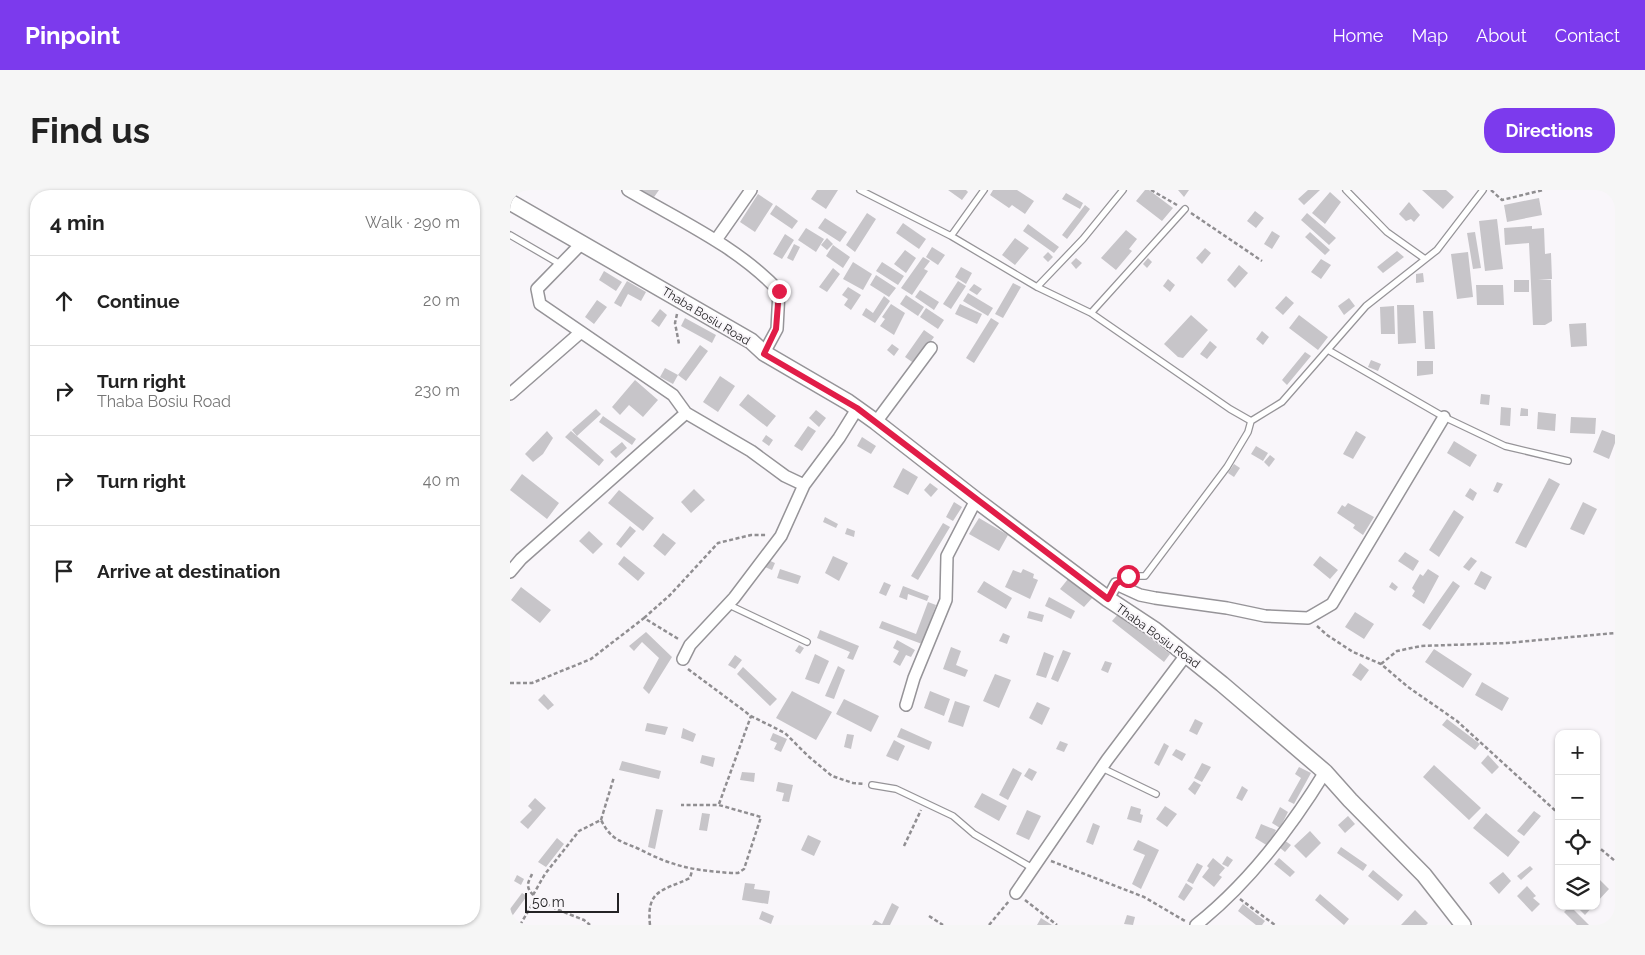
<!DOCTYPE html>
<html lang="en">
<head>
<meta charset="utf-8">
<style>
	:root { --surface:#fff; --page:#f6f6f6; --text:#222; --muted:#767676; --line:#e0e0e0; --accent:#7c3aed }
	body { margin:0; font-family:Raleway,sans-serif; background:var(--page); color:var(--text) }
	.controls { position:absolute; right:15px; bottom:15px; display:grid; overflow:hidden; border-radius:10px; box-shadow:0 1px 4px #0004 }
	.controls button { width:45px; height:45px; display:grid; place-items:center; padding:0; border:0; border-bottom:1px solid var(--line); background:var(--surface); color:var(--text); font:25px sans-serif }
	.scale { position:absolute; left:15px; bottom:12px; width:94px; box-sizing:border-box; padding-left:5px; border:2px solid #242325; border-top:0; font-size:14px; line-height:18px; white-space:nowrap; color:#242325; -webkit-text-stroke:4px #f9f6fa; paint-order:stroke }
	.stop { position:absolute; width:15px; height:15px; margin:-11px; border:4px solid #e11d48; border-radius:50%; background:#fff }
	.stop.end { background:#e11d48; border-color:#fff; box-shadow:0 1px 5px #0008 }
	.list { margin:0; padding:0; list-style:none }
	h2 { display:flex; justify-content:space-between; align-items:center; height:65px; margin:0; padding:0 20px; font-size:21px }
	h2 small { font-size:16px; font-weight:400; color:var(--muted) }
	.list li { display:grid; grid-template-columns:32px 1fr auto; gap:15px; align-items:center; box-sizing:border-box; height:90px; padding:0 20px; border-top:1px solid var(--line) }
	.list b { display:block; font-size:19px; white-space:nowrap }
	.list p { margin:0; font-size:16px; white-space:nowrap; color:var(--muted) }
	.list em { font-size:16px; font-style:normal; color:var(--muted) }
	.icon { flex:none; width:28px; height:28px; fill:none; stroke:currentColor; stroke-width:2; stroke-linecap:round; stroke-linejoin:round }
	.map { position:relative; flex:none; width:1105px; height:735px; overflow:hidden; border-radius:20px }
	header { display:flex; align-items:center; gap:30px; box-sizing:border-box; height:70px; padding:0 25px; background:var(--accent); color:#fff }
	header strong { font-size:24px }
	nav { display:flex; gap:28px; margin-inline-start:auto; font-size:18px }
	.intro { display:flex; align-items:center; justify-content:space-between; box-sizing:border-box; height:120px; padding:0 30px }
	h1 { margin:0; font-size:35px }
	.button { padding:12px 22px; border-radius:20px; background:var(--accent); color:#fff; font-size:18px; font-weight:700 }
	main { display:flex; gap:30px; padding:0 30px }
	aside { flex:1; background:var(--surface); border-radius:20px; box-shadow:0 1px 4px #0004 }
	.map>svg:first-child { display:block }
</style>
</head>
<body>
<header>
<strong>Pinpoint</strong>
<nav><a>Home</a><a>Map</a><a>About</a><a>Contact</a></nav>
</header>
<div class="intro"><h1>Find us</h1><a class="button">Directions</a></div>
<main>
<aside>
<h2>4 min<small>Walk · 290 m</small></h2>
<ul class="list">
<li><svg class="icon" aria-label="ahead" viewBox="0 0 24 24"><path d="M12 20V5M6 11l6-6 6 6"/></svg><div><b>Continue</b></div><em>20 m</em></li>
<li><svg class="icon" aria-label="right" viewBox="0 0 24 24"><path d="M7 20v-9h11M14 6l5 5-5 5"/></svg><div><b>Turn right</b><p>Thaba Bosiu Road</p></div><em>230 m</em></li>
<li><svg class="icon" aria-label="right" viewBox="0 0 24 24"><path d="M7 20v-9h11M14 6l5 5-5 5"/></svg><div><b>Turn right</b></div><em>40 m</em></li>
<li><svg class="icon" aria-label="arrive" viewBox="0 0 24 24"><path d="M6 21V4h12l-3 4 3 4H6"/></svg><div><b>Arrive at destination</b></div></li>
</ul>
</aside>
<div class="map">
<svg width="1105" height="735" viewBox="0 0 1105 735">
	<rect width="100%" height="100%" fill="#f9f6fa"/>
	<path fill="#c7c5c9" d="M128,0H149L142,10Z
		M307,0H328L316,19L301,9Z
		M438,0H456L458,2L452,10Z
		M483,0H507L524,11L515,24L502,15L499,18L480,5Z
		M635,0H639L663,18L652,31L626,11Z
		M668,0H679L674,7Z
		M798,0H810L794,15L788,9Z
		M912,0H936L944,7L933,19Z
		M820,2L831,12L815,34L802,23Z
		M556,3L573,13L570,19L552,9Z
		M248,4L263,14L245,42L230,32Z
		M1029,8L1032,25L997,32L994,15Z
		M899,12L910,25L904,32L901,29L896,31L889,24Z
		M266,15L288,31L282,39L260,24Z
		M575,15L580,19L557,49L552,45Z
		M745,21L754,28L746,38L737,31Z
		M357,23L366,29L345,62L336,55Z
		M797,23L826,48L819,55L791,30Z
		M315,28L337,42L330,52L308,38Z
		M987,29L993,79L975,81L969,31Z
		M393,33L416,49L409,59L386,43Z
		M518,34L549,57L544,63L513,41Z
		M1022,36V39L1034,38L1035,64L1041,63L1042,89L1028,90H1041L1042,131L1035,135H1023L1019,53L995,55L994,38Z
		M296,38L314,49L306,62L288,50Z
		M616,40L627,49L619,59L622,61L606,80L591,68Z
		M762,41L770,46L762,59L754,54Z
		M800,42L820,60L815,65L795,47Z
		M965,42L971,78L963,79L957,43Z
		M275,44L284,50L272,69L263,64Z
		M317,48L323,54L317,60L311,55Z
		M505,48L519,58L505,75L492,65Z
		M284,54L290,57L283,71L277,68Z
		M323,55L340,67L333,78L316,66Z
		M422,57L435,65L428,75L416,67Z
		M695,58L701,63L692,74L686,68Z
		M395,60L406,68L396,83L384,74Z
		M887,61L894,67L873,83L867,77Z
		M538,62L543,67L538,72L533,67Z
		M958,62L963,107L947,109L941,64Z
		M413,67L420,71L414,79L418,81L402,105L391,98Z
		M566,68L572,73L566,79L561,73Z
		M638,68L642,72L637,78L633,74Z
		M811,69L821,75L811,89L801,82Z
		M343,72L362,84L353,100L333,89Z
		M372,72L394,86L388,95L366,81Z
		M729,75L738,83L725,98L717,90Z
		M451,77L462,83L456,94L445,87Z
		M323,78L330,84L317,102L309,97Z
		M94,81L112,92L106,101L89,90Z
		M913,83L914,92L906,93V84Z
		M366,85L386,98L379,107L360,95Z
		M658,89L665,95L660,102L653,96Z
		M1004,90H1019V102H1004Z
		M117,91L136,102L131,111L118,104L111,117L104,113Z
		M448,91L456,96L441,119L433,114Z
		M503,93L511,97L493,128L485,124Z
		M464,94L472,99L467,105L459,100Z
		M966,95H993L994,115H967Z
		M338,97L351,105L341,120L334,115L338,109L332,105Z
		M410,100L429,112L424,120L405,107Z
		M458,103L483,118L478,126L453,111Z
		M396,105L414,117L408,126L390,114Z
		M374,106L380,111L365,133L352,125L356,118L363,123Z
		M776,106L784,113L773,125L765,118Z
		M839,108L845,116L834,125L828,116Z
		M87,110L97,117L84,134L75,127Z
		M381,114L395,123L384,145L370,136L375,129L372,127Z
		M450,114L472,124L467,134L445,124Z
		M887,115H904L906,153L888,154Z
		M884,116L885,144H871L870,117Z
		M416,118L434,130L428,139L410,127Z
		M150,119L157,125L149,137L141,131Z
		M913,121H923L925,159H915Z
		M681,125L698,140L673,168L668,167L654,154Z
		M789,125L818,147L808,160L779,138Z
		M175,128L206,145L202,153L171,136Z
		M481,128L489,133L464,173L456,168Z
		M1076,133L1077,156L1061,157L1059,134Z
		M414,140L424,147L405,174L395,167Z
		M752,141L759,147L753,155L746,149Z
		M700,151L707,157L697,169L690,164Z
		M382,154L389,159L384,166L377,160Z
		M190,155L198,161L176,191L168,185Z
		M795,162L801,166L777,195L772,190Z
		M861,170L871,174L868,181L858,177Z
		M907,171H923V184L907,186Z
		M155,178L168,185L163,194L150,187Z
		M210,186L225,196L208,222L193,212Z
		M125,190L148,210L133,227L119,215L110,225L102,217Z
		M238,204L266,226L257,237L229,215Z
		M971,204L980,205L979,215L970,214Z
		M991,217L1001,218L1000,236L990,235Z
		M1011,218L1018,219V226H1010Z
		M86,219L91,224L67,246L62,240Z
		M306,220L316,228L309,237L299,228Z
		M1028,222L1046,224L1045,241L1027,239Z
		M93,226L126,249L122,255L89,232Z
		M1061,227L1086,228L1085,244L1060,243Z
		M298,236L306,241L292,261L284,256Z
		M1092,240L1105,245V253L1099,269L1083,262Z
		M37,241L43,248L33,264L23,272L15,264Z
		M61,241L94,270L89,276L55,247Z
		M846,241L856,247L843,269L833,264Z
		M256,245L263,250L259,256L252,251Z
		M352,247L366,256L361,264L347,256Z
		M944,251L967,265L960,277L937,263Z
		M112,252L117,258L106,268L100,262Z
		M746,256L758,263L753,271L741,264Z
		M760,265L765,269L759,277L754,272Z
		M724,274L730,278L724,287L718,283Z
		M393,278L408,287L398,305L383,297Z
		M12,284L49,313L37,329L0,300Z
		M1039,288L1050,294L1016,358L1005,353Z
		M987,292L993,294L988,303L983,301Z
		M420,293L428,299L421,307L414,300Z
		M960,298L967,303L963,311L955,306Z
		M184,299L195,310L181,323L171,312Z
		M109,300L144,328L133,341L98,313Z
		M444,312L452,317L443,331L436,327Z
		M1073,312L1087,319L1074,345L1060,339Z
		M838,313L864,327L853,345L843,338L845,335L827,323L832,315L835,317Z
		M944,320L954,327L929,367L919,360Z
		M315,327L328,334L326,338L313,332Z
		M469,328L498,345L489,361L459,344Z
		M433,333L440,337L408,390L401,386Z
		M120,336L126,341L111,358L106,354Z
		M337,338L345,341L344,347L335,344Z
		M79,341L93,354L83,364L69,351Z
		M153,343L166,353L155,366L143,356Z
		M895,362L909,371L903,381L888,371Z
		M114,366L135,383L128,391L108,374Z
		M323,366L338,373L329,391L315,383Z
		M810,366L828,380L820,389L803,375Z
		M961,367L967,371L959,381L953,377Z
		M258,370L265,373L262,380L255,377Z
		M270,379L291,386L288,394L267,388Z
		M513,379L524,384L523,388L528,390L520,409L495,397L503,380L511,383Z
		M918,379L929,386L914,414L902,406L905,401L902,398L910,384L913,386Z
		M971,381L982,387L975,400L964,394Z
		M558,389L583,407L574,417L550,399Z
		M474,391L502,408L496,419L467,402Z
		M943,391L950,396L920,440L912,435Z
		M374,392L381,395L376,406L369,403Z
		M882,392L888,397L885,401L879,397Z
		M393,396L419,406L417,411L398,404L397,410L389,407Z
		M11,397L41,420L30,433L1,410Z
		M539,407L565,421L561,429L535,416Z
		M418,412L426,415L412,454L369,438L372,431L406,444Z
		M519,421L534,425L532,432L517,428Z
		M845,422L864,434L854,449L835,437Z
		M609,423L660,464L654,472L602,431Z
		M310,440L349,456L343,470L337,468L340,462L307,448Z
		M136,442L162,467L139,504L133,498L149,468L132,452L124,461L119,456Z
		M493,443L500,446L497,454L489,451Z
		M387,450L405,460L401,467L396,465L390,476L383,472L389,461L383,458Z
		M289,455L294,458L290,464L285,461Z
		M441,457L451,461L446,475L458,480L455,487L433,479Z
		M924,459L962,484L953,498L915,472Z
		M553,460L561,463L548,492L541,489Z
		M534,462L544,466L536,488L526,485Z
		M305,464L319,471L309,494L295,489Z
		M225,465L232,470L225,479L218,475Z
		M595,471L602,473L598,483L591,480Z
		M850,473L859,480L851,491L842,485Z
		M328,476L335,480L324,509L315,506Z
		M233,477L267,509L260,516L227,484Z
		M485,484L501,490L489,518L473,511Z
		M972,492L999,508L992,521L965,505Z
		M282,501L322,522L306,550L266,528Z
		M420,501L440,509L434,526L414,518Z
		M34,504L44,515L38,520L28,510Z
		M334,509L369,526L361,542L326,524Z
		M445,511L460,516L453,537L438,532Z
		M527,512L540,518L532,535L519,528Z
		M685,529L693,533L687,545L679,541Z
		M937,529L970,554L965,560L932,535Z
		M137,533L158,537L155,545L135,541Z
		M173,538L186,544L183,552L171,548Z
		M391,538L422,552L419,560L387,547Z
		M263,543L277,549L271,562L264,559L267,553L260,550Z
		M337,544L344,545L341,559L334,557Z
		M384,550L395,556L388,571L376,566Z
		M550,551L558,554L554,562L546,559Z
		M654,553L659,556L649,576L644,573Z
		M666,559L676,564L672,571L662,565Z
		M192,565L205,568L203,577L190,573Z
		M978,565L989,577L982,584L971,573Z
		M112,571L151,581L149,589L109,580Z
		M692,573L701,577L692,592L684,588Z
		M924,575L971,618L959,630L913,587Z
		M789,577L801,583L784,614L778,611L791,588L785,584Z
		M503,578L512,583L498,610L489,605Z
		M519,578L527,582L522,591L514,586Z
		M232,582L245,583L244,592L230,590Z
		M684,591L691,595L685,605L678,599Z
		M268,592L283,595L279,612L272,611L274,603L266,601Z
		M732,596L738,600L732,611L726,608Z
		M472,603L497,616L489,631L464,617Z
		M25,608L36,618L18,639L10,632L22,620L18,616Z
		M621,616L631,619L630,624L633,625L631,633L617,629Z
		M655,616L667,624L657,637L646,629Z
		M770,617L778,622L770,638L762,633Z
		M146,619L153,620L145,659L138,657Z
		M517,620L531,626L519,650L506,644Z
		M1024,621L1031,626L1014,646L1007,641Z
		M192,623L200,624L197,641L189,640Z
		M976,623L1010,652L998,667L963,638Z
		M838,626L845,634L835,643L828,635Z
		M583,633L590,636L583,655L576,652Z
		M751,634L766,640L758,656L745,648Z
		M800,641L811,653L796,668L784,656Z
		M298,645L311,651L304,666L291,660Z
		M47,648L54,654L36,677L28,672Z
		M628,650L649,660L631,699L622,694L635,665L623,660Z
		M774,650L781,655L775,662L769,657Z
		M831,657L857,675L853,681L827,663Z
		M717,666L723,670L718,677L712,674Z
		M703,668L715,678L709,685L712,687L704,697L692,687L699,678L697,676Z
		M769,668L785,682L780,687L764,674Z
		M687,673L693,676L683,694L677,691Z
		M1020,676L1023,679L1011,690L1007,686Z
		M863,680L893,705L888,711L858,686Z
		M993,682L1001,691L989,704L979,693Z
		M7,685L14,689L11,695L4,691Z
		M1088,688L1099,699L1086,713V689Z
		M235,693L245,694L244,699L260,701L258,714L232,710Z
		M676,693L683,698L674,711L668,707Z
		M1017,696L1026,706L1023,708L1030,714L1022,722L1007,706Z
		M12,703L17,706L0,729V719Z
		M810,704L839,729L834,735L805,710Z
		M382,713L389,717L380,735H362L365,730L372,734Z
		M733,714L755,731L752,735H746L728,721Z
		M1060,716L1079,735H1067L1054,722Z
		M1066,716H1083L1075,725Z
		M905,720L918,733L916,735H891Z
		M252,721L264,726L261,734L249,729Z
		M617,725L625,727L623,735L614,734Z
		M531,728L542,735H527Z"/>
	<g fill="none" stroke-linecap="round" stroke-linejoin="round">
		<defs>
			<path id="service" d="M350,0L441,46L527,97L581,123L720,219L741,231
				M836,0L877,42L915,69
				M0,45L50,74
				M441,46L474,0
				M527,97L573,49L613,0
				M581,123L675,19
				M818,160L934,227L995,256L1058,271
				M606,394L618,386H635L717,277L738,242L741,231L772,212L856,116L927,60L973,0
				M217,414L297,452
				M592,578L646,604
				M362,595L386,599L443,626L464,644L524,679"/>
			<path id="minor" d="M118,0C170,31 227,56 269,101L267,139L254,163
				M206,50L241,0
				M0,204L71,142
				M176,223L241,261L275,286L294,295
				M366,232L421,158
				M0,382L11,369L176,223L163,205L30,114L27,99L71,54
				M598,409L606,394L630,405L645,408L717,418L755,426L798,428L822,414L934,227
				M173,469L180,455L224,408L271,346L294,295L329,248L347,219
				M396,515L404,488L436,410L437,366L466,310
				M506,703L597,570L676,465
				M686,735C739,693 780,639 815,582"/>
			<path id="tertiary" d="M0,12L241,151L254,163L338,212L366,232L466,310L598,409L645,440L712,494L815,582L840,610L914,685L953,735"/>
		</defs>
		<use href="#service" stroke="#969498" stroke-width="8"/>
		<use href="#minor" stroke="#969498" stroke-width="14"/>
		<use href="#tertiary" stroke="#969498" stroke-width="18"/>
		<path stroke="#908e91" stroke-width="2.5" stroke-dasharray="4 2.5" stroke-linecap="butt" d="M641,0L667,15
			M981,0L992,10L1033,0
			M681,23L752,71
			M167,124L165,133L169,154
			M134,428L160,405L208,353L241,345H257
			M807,436L817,445L843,462L871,474L898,497L947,531L1049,624
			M871,474L887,461L911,456L997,453L1105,443
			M178,479L241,526L275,543L298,566L322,586L343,593L355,594
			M0,493H22L81,469L134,428L170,450
			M209,614L241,526
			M91,630L104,587
			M1086,655L1105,671
			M394,656L411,620
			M541,671L634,707L675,731
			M22,684C21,687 18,691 18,695C18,711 60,724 74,730L80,735
			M23,705L35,684L69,641L91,630C102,651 109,650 129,659C164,677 182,680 221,683H228L234,679L251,627L209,615H171
			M730,709L765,735
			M515,710L547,735
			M419,726L433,735
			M10,735L26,708
			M140,735C136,699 153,701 180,688L182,681
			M479,735L499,711"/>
		<use href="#service" stroke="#fff" stroke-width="5.5"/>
		<use href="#minor" stroke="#fff" stroke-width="11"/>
		<use href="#tertiary" stroke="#fff" stroke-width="15"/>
	</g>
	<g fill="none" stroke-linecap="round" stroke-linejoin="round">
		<path stroke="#e11d48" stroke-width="6" d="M269,101L266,139L254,164L347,218L598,409L606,394L618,386"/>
	</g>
	<g text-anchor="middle" stroke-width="4" stroke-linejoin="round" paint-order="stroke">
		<g font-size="12" fill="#242325" stroke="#f9f6fa">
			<text transform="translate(196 126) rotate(31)" y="4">Thaba Bosiu Road</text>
			<text transform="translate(648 446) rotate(36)" y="4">Thaba Bosiu Road</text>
		</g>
	</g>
</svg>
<div class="controls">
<button>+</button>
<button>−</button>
<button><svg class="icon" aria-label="locate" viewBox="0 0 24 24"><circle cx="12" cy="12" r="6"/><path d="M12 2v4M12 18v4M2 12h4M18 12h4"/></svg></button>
<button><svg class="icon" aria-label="layers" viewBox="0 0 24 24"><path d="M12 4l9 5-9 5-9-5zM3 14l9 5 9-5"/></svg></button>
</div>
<div class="scale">50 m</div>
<div class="stop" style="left:618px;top:386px"></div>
<div class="stop end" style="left:269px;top:101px"></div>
</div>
</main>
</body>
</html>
